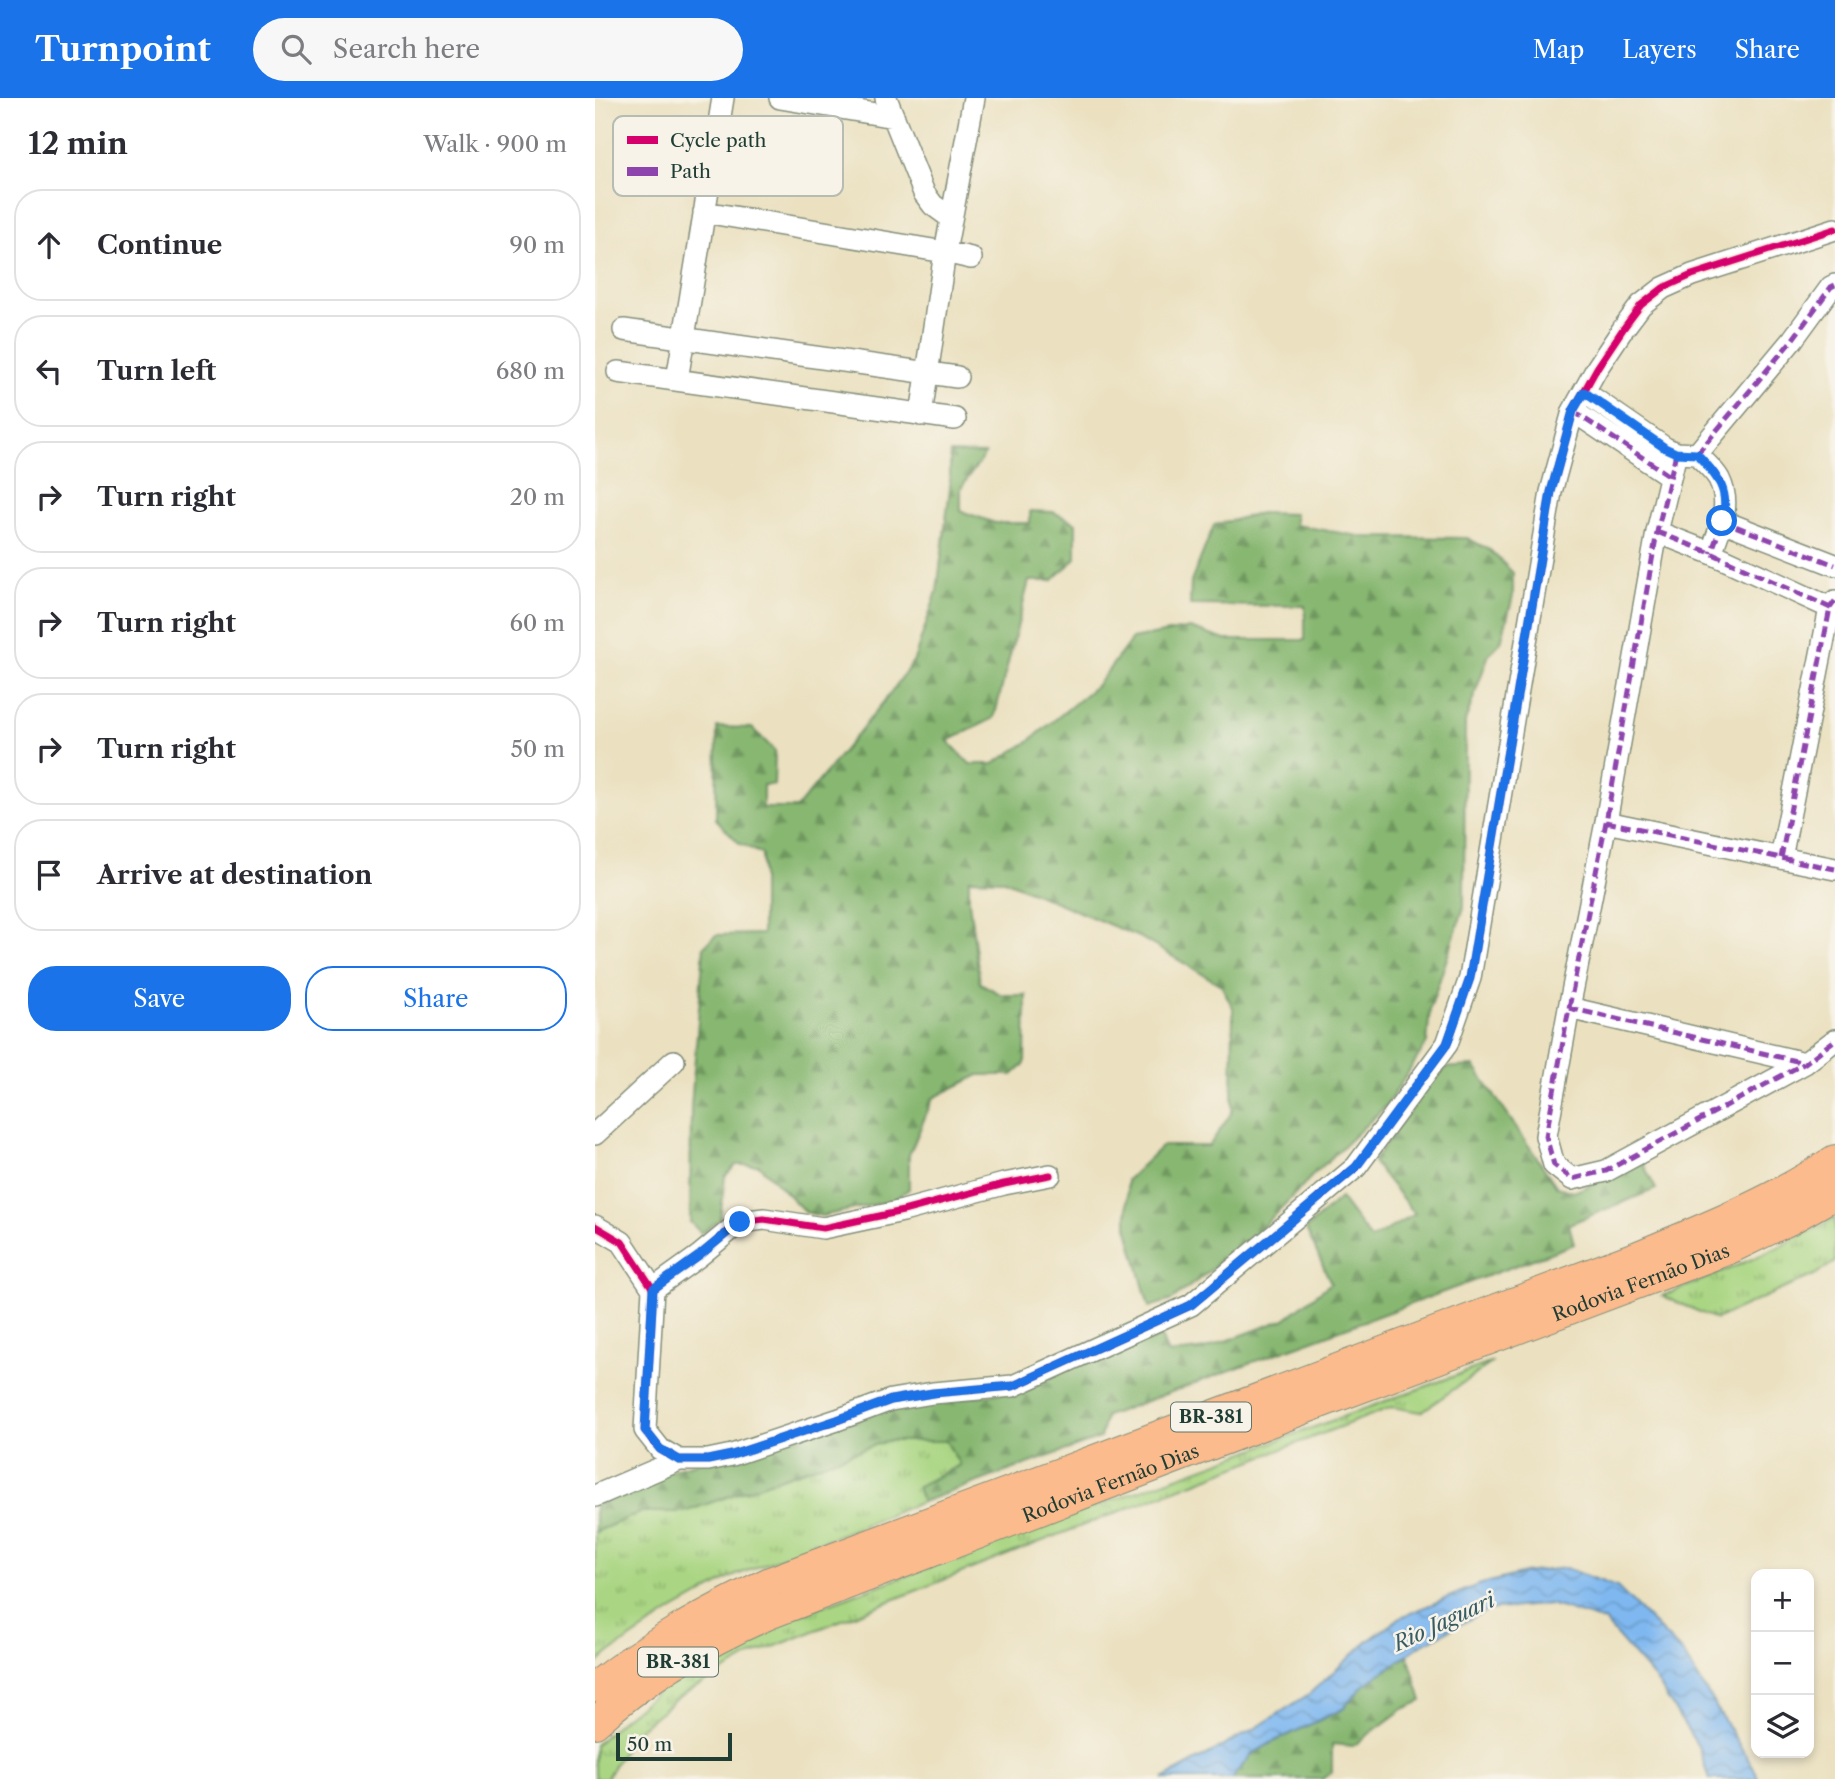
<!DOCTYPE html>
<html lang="en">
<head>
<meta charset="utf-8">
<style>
	:root { --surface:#fff; --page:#f7f7f7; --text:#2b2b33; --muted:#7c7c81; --line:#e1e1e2; --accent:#1a73e8 }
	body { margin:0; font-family:"Libre Caslon Text",serif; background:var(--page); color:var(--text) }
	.controls { position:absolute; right:21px; bottom:21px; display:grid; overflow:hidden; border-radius:14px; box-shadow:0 4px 10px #0003 }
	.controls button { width:63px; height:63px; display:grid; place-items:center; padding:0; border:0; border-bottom:2px solid var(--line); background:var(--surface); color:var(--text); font:35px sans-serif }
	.scale { position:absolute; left:21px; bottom:18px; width:116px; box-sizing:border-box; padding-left:7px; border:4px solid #1f3d34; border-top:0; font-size:19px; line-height:24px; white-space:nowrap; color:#1f3d34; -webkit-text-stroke:5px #f7f3e8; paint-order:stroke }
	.stop { position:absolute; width:21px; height:21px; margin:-16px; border:5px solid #1a73e8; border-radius:50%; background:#fff }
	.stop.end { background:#1a73e8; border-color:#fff; box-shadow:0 2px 7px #0008 }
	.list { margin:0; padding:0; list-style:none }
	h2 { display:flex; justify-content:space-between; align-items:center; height:91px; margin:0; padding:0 28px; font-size:30px }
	h2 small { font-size:23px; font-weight:400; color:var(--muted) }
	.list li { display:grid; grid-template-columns:46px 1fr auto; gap:21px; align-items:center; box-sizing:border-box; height:112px; margin:0 14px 14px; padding:0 14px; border:2px solid var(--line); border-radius:28px }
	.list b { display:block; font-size:26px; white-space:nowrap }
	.list em { font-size:23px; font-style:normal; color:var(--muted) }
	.actions { display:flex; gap:14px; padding:21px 28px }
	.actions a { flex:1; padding:16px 0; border:2px solid var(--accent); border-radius:28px; text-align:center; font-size:24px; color:var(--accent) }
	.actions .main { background:var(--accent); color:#fff }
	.icon { flex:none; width:38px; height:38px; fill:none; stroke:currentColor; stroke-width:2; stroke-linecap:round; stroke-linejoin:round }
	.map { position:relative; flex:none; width:1240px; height:1681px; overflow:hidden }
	header { display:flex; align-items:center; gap:42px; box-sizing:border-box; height:98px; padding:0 35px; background:var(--accent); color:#fff }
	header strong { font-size:33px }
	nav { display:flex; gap:38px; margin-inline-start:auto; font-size:24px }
	.search { width:490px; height:63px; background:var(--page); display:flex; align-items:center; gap:18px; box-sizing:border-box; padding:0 24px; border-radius:38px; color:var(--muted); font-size:26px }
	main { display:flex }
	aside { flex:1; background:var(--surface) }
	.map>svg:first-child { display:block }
</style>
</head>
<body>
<header>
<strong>Turnpoint</strong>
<div class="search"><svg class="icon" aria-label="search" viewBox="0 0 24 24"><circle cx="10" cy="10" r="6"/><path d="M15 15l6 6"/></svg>Search here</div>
<nav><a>Map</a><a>Layers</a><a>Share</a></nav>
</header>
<main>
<aside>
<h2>12 min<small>Walk · 900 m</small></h2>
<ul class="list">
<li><svg class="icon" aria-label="ahead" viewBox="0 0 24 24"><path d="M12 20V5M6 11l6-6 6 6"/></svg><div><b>Continue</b></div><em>90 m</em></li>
<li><svg class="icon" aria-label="left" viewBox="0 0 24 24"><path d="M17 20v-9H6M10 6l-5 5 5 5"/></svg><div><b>Turn left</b></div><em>680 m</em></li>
<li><svg class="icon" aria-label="right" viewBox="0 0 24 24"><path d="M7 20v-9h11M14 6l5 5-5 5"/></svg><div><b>Turn right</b></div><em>20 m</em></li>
<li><svg class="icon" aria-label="right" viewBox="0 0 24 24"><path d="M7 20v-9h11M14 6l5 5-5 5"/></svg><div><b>Turn right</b></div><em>60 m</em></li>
<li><svg class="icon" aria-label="right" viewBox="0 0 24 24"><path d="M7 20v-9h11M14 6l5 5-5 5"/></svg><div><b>Turn right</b></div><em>50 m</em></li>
<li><svg class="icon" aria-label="arrive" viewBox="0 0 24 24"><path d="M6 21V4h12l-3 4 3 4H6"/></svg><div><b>Arrive at destination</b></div></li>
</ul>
<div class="actions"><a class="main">Save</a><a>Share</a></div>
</aside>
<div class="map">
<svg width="1240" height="1681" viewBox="0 0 1240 1681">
	<defs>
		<pattern id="grass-tufts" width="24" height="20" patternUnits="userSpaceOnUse" patternTransform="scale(1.75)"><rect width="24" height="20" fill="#aad683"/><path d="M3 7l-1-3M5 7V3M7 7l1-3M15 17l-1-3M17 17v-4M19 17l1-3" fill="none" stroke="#8aaf6c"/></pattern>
		<pattern id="forest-firs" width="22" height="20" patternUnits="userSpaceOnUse" patternTransform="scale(1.75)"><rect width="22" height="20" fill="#87b771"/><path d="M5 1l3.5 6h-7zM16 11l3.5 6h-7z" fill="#6e965e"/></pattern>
		<pattern id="water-waves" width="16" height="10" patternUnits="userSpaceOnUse" patternTransform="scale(1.75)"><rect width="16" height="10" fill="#7fb8f0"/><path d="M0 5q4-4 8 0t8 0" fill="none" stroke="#6797c3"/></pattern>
	</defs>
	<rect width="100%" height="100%" fill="#f7f3e8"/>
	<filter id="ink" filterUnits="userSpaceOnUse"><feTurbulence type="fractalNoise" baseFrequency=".0143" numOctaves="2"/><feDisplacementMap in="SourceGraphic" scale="14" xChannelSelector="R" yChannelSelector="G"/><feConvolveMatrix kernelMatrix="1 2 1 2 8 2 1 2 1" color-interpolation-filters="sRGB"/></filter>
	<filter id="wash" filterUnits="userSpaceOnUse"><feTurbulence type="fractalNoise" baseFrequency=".00686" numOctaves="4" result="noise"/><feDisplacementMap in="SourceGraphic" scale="28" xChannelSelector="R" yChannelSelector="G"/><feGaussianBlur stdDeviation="1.57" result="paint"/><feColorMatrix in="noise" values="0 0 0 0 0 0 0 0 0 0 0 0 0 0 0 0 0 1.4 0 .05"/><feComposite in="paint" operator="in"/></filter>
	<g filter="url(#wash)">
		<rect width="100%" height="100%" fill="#ebe1c1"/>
		<path fill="url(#grass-tufts)" stroke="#648a5c" stroke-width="2" d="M1240,1120V1164L1219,1177L1121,1221L1067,1198C1126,1175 1185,1151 1240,1120Z
			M898,1264L826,1314L797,1309L455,1440L158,1557L82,1600L38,1636L11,1681H0V1647L27,1622L70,1588L181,1525Z
			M291,1343H351L365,1367L323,1388L327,1404L139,1478L77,1513L14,1555L0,1567V1434L47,1414H89Z"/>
		<path fill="url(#forest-firs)" stroke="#537a52" stroke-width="2" d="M355,355L390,356L366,390V413L400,425H435V413L458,414L481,425V460L457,483H434L399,620L353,643L375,666H398L433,644L502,587L537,541L595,530L630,542H710V508L595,507L596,484L619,427L665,415L700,416V427L769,439L872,440L895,452L918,475V498L906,544L894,556L870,624L869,809L835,911L832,945L791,1008L719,1076L658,1139L577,1202L554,1209L532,1128V1082L567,1048H614L637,1014L638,910L626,887L546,840L409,782L374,781V804L385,885L407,897H431L430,966L418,977H384L338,1000L314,1057V1091L297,1103L227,1118L210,1114L164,1067H141L130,1078L125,1122L106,1135L95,1124L96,1009L109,848L121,837L167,836V756L144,745L121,721L122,629L157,630L180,653L179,687H168V710H202L295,596L319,562L342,493L355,390Z
			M879,968L962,1089L979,1094L1047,1064L1061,1091L974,1126L979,1146L511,1318L505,1340L327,1404L322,1389L365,1367L351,1343H291L89,1414H47L0,1434V1407L82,1370L295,1310L421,1293L562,1229L573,1256L610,1251L690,1221L736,1185L711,1131L745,1100L776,1141L820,1116L778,1064L845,970Z
			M813,1557L827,1603L808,1611L758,1648L737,1646V1674L727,1681H637L656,1657L676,1645L748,1611L767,1588Z"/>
		<path fill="url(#water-waves)" stroke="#4f7a92" stroke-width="2" d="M970,1470L1022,1489L1087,1554L1161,1674L1163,1681H1114L1103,1648L1059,1580L1009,1523L955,1506L892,1512L829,1545L768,1588L748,1611L676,1645L656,1657L637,1681H568L661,1630L714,1596L773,1543L806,1519L883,1487L929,1475Z"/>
	</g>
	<g filter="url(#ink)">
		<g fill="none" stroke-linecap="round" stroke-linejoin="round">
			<defs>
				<path id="minor" d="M185,0L299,19
					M291,0L329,95L338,107L356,120
					M109,114L350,154L376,160
					M29,232L362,279
					M23,274L360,321
					M82,282L128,0
					M989,294L1070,350L1081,355L1102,356C1109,364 1119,372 1124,381C1137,407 1125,430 1116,455
					M978,313L1075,378
					M326,317L350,154L379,0
					M1081,355L1062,434L1011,724L974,910L951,1038L959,1067L977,1081L1011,1073L1210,965L1240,942
					M1102,356L1198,241L1236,189L1240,187
					M1127,423L1240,467
					M1062,434L1116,455L1240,512
					M1011,724L1240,771
					M1186,760L1235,510L1240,503
					M974,910L1210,965
					M0,1036L79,963
					M0,1128L27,1144L58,1191L50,1332L65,1351L84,1362H113L137,1357L242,1322L296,1302L338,1295L418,1288L596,1207L761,1069L852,946L875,880L956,394L978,313L1002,270L1028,231L1046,207L1068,190L1097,177L1240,131
					M58,1191L104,1158L145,1124L169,1121L228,1130L308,1113L409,1086L455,1077
					M0,1398L84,1362"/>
				<g id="highway">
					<path d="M0,1589C55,1545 112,1514 175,1484L1043,1158C1111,1130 1179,1103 1240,1062"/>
					<path id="s1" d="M0,1625C50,1579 112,1543 174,1516L706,1312L1134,1151L1194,1122L1240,1096"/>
				</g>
			</defs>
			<use href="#minor" stroke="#858f7a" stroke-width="24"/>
			<use href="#highway" stroke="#858f7a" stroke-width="32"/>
			<use href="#minor" stroke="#fff" stroke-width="21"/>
			<use href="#highway" stroke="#fbbb8d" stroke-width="30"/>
			<path stroke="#8e44ad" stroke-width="5" stroke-dasharray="10 5" stroke-linecap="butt" d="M989,294L1070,350L1081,355L1102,356C1109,364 1119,372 1124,381C1137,407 1125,430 1116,455
				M978,313L1075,378
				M1081,355L1062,434L1011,724L974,910L951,1038L959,1067L977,1081L1011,1073L1210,965L1240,942
				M1102,356L1198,241L1236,189L1240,187
				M1127,423L1240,467
				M1062,434L1116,455L1240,512
				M1011,724L1240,771
				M1186,760L1235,510L1240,503
				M974,910L1210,965"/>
			<defs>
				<path id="cycleway" d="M0,1128L27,1144L58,1191L50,1332L65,1351L84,1362H113L137,1357L242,1322L296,1302L338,1295L418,1288L596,1207L761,1069L852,946L875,880L956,394L978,313L1002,270L1028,231L1046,207L1068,190L1097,177L1240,131
					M58,1191L104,1158L145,1124L169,1121L228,1130L308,1113L409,1086L455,1077"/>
			</defs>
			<use href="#cycleway" stroke="#f7f3e8" stroke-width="11"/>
			<use href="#cycleway" stroke="#d6006c" stroke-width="7"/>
		</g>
	</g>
	<g fill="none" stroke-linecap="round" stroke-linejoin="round" filter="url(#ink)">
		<path stroke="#1a73e8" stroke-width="9" d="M145,1124L104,1158L58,1191L50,1332L65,1351L84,1362H113L137,1357L242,1322L296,1302L338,1295L418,1288L596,1207L761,1069L852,946L875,880L956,394L978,313L989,294L1070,350L1081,355L1102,356C1122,378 1136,392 1127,423"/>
	</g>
	<g text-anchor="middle" stroke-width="5" stroke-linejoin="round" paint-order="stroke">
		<g fill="#f7f3e8" stroke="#60746a" stroke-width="2">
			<rect x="576" y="1304.5" width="80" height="29" rx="5"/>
			<rect x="43" y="1549.5" width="80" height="29" rx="5"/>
		</g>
		<g font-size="18" font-weight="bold" fill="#1f3d34">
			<text x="616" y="1325">BR-381</text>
			<text x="83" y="1570">BR-381</text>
		</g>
		<g font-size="19" fill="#1f3d34" stroke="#f7f3e8">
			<text dy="7" stroke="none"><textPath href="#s1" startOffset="1139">Rodovia Fernão Dias</textPath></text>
			<text dy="7" stroke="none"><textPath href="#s1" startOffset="572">Rodovia Fernão Dias</textPath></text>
		</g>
		<g font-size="21" font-style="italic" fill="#375c63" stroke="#f7f3e8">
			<text transform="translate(849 1524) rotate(-25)" y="7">Rio Jaguari</text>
		</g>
	</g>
	<rect x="18" y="18" width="230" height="80" rx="10" fill="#f7f3e8" stroke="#b6bcb2" stroke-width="2"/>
	<rect x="32" y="38" width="31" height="8" fill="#d6006c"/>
	<rect x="32" y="69" width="31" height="9" fill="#8e44ad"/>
	<g font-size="19" fill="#1f3d34">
		<text x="75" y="49">Cycle path</text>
		<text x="75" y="80">Path</text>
	</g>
</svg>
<div class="controls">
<button>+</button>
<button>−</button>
<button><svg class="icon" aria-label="layers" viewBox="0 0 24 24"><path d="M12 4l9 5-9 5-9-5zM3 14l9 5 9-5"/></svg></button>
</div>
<div class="scale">50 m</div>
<div class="stop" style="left:1127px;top:423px"></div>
<div class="stop end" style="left:145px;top:1124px"></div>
</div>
</main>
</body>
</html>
